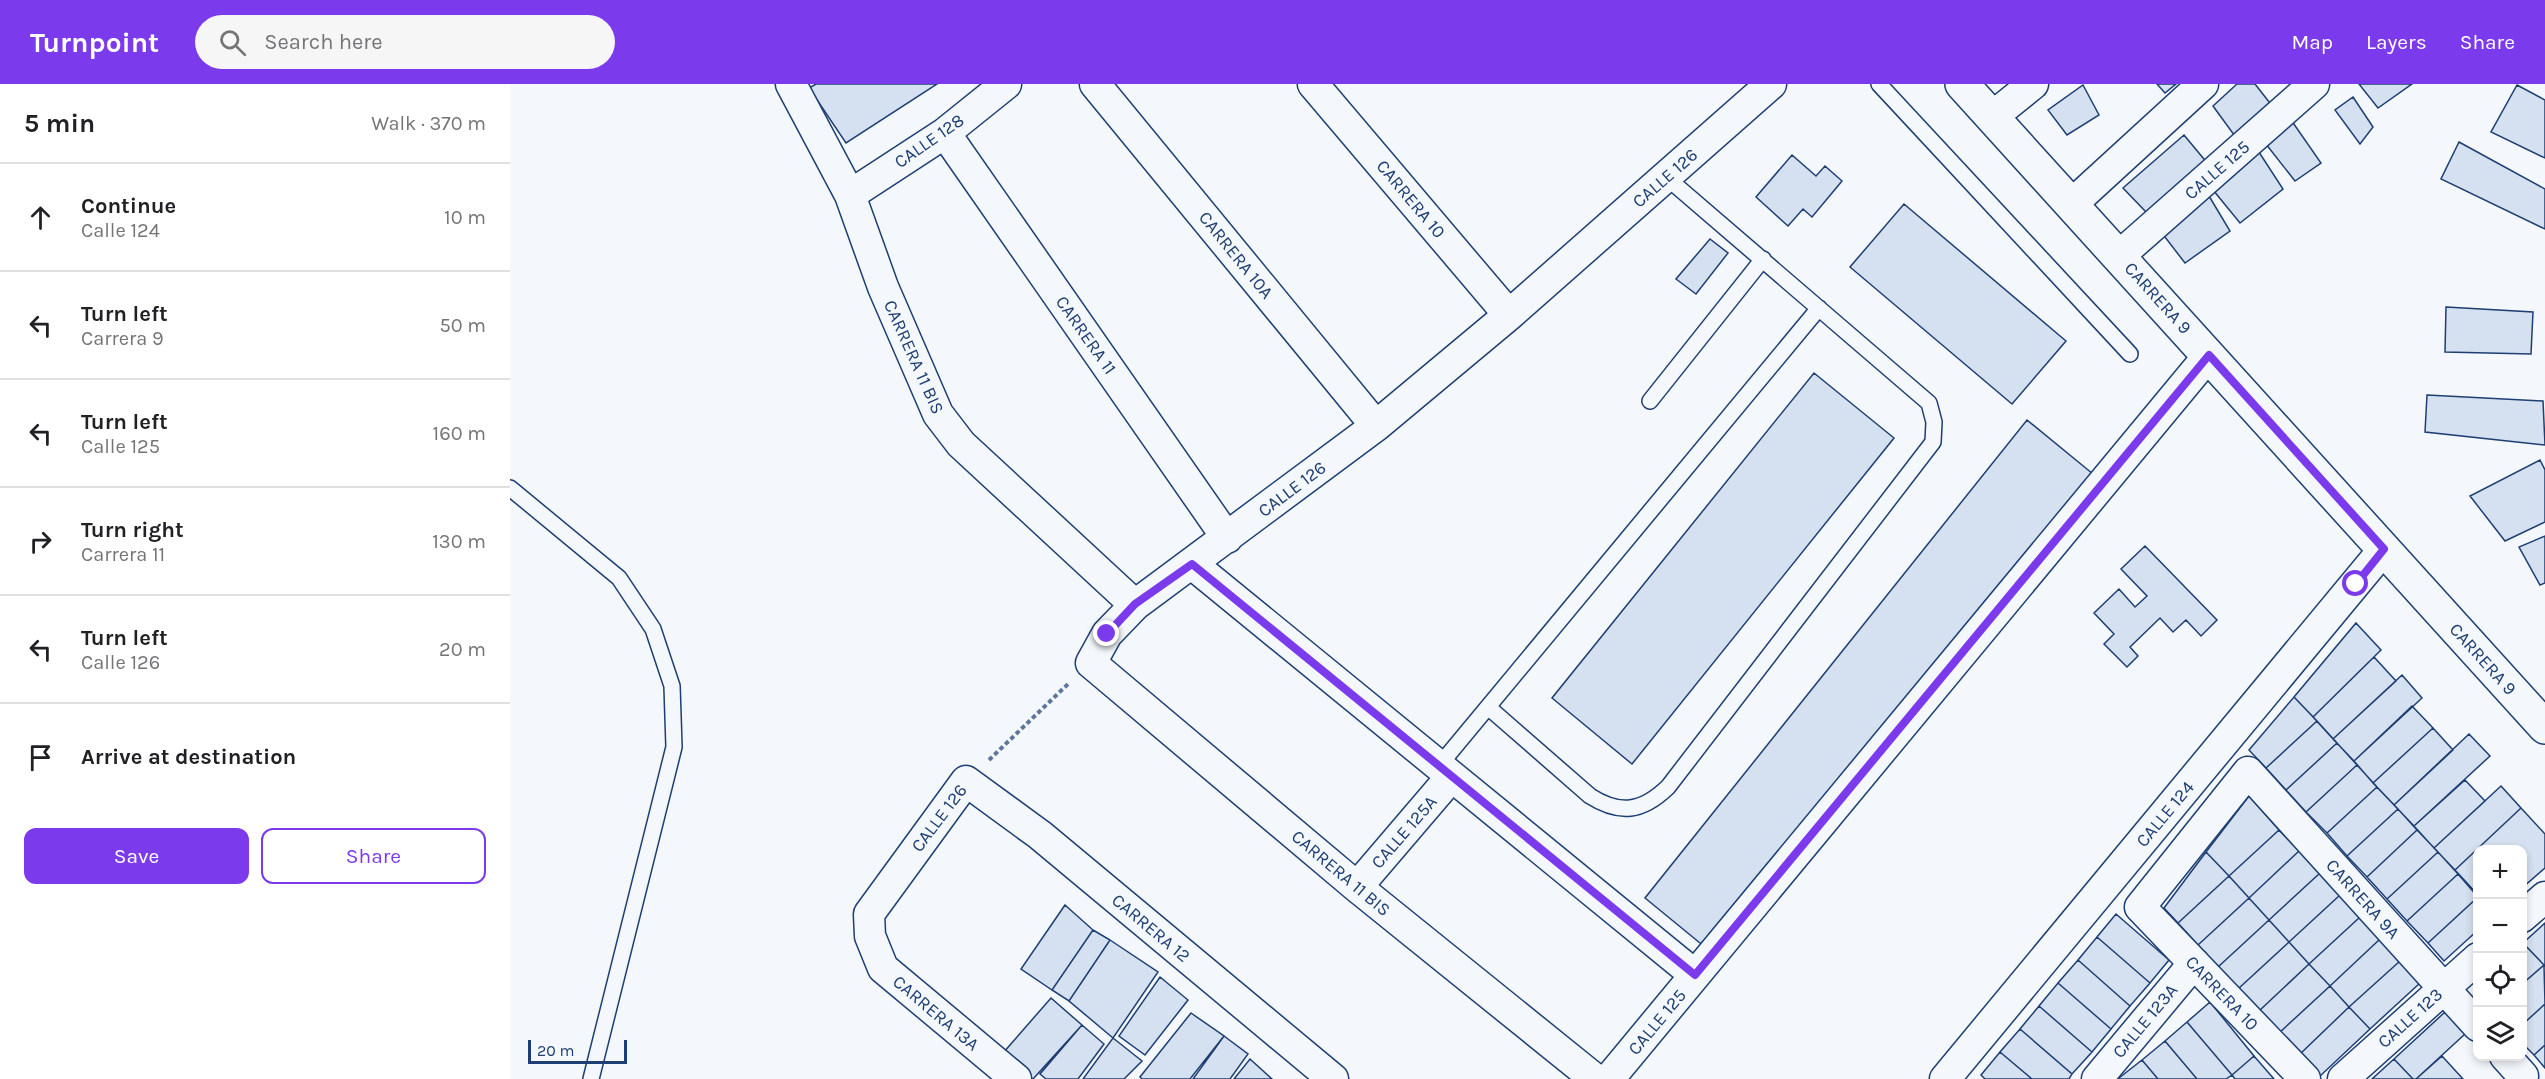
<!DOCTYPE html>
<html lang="en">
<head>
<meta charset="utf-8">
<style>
	:root { --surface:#fff; --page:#f6f6f6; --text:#202124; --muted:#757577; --line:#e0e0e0; --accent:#7c3aed }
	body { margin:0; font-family:Karla,sans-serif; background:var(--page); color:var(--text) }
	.controls { position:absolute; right:18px; bottom:18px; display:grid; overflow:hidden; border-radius:12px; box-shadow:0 3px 9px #0003 }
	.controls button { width:54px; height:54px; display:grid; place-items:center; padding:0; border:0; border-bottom:2px solid var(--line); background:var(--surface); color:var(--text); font:30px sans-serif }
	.scale { position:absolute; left:18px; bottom:15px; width:99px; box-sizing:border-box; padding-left:6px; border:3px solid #1d3f73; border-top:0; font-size:16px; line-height:21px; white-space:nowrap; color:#1d3f73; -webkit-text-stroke:4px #f4f7fb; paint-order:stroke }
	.stop { position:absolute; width:18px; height:18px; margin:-14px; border:4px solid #7c3aed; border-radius:50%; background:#fff }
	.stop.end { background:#7c3aed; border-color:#fff; box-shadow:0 2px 6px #0008 }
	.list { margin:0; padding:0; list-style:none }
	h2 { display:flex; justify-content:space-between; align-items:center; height:78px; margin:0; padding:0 24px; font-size:26px }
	h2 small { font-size:20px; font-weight:400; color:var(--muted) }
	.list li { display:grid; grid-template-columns:39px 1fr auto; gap:18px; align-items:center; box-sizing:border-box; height:108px; padding:0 24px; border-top:2px solid var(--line) }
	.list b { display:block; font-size:22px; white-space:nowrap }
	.list p { margin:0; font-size:20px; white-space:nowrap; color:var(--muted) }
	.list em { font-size:20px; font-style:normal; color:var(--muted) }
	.actions { display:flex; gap:12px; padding:18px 24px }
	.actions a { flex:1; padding:14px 0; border:2px solid var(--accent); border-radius:12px; text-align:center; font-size:21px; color:var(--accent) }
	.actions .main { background:var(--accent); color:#fff }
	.icon { flex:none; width:33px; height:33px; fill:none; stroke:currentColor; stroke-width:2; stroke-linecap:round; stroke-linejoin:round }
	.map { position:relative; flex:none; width:2035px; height:995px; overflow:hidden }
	header { display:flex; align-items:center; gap:36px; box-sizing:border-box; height:84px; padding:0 30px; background:var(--accent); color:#fff }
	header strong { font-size:28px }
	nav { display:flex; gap:33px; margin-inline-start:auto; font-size:21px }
	.search { width:420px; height:54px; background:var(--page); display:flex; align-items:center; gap:15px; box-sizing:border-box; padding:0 21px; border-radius:33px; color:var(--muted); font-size:22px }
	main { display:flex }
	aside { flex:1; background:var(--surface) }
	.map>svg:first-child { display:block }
</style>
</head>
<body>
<header>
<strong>Turnpoint</strong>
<div class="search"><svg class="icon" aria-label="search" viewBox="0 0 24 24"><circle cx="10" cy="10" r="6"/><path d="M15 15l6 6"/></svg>Search here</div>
<nav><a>Map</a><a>Layers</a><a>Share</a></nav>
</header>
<main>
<aside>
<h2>5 min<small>Walk · 370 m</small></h2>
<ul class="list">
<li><svg class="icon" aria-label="ahead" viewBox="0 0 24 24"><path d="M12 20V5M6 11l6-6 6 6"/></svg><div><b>Continue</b><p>Calle 124</p></div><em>10 m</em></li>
<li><svg class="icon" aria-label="left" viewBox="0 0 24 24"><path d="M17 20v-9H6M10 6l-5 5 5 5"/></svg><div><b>Turn left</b><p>Carrera 9</p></div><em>50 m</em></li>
<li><svg class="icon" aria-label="left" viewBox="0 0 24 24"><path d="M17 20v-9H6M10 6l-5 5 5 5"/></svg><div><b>Turn left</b><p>Calle 125</p></div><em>160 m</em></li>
<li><svg class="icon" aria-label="right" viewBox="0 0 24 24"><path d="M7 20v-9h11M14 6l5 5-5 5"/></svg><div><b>Turn right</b><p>Carrera 11</p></div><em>130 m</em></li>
<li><svg class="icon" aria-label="left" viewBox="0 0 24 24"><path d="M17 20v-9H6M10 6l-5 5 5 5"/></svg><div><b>Turn left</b><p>Calle 126</p></div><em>20 m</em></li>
<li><svg class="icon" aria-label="arrive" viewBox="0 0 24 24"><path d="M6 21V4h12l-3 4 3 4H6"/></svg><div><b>Arrive at destination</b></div></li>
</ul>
<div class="actions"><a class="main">Save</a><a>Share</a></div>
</aside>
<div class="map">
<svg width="2035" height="995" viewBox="0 0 2035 995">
	<rect width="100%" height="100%" fill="#f4f7fb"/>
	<path fill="#d5e0f0" stroke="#1d3f73" stroke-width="1.5" d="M306,0H427L336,59L299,4Z
		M1647,0H1666L1655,9Z
		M1727,0H1745L1763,23L1727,55L1703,22Z
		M1849,0H1902L1868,24Z
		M1573,1L1589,31L1557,51L1538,26Z
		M2007,1L2035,16V74L1981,48Z
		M1843,13L1863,43L1850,60L1825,26Z
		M1779,33L1811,79L1785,97L1752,55Z
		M1674,51L1698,80L1636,128L1613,104Z
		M1949,58L2035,105V145L1931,95Z
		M1745,62L1773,105L1730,139L1699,101Z
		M1282,71L1306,92L1315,82L1332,97L1302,133L1293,125L1278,142L1246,113Z
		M1696,107L1720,147L1675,179L1648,144Z
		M1394,120L1556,257L1502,320L1340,183Z
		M1200,155L1218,169L1186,210L1166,195Z
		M1936,223L2023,228L2021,270L1935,268Z
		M1304,289L1384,354L1122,680L1042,614Z
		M1917,311L2033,317L2035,361L1915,348Z
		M1517,336L1583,390L1201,868L1135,814Z
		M2030,376L2035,386V438L1995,457L1960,412Z
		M2035,452V499L2030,501L2009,463Z
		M1635,462L1707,536L1691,552L1676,536L1663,548L1650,534L1620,563L1628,572L1617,583L1594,560L1604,550L1584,529L1609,505L1625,523L1637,512L1611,485Z
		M1846,539L1871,566L1803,633L1784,613Z
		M1864,573L1886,597L1823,655L1803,633Z
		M1892,591L1912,614L1844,677L1823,655Z
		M1784,613L1807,637L1756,684L1739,666Z
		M1902,622L1923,644L1863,699L1844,677Z
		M1807,637L1827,659L1776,706L1756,684Z
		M1923,644L1943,666L1884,721L1863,699Z
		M1959,650L1980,672L1904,742L1884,721Z
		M1827,659L1847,681L1796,728L1776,706Z
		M1847,681L1867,703L1817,749L1796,728Z
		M1955,696L1975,717L1924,764L1904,742Z
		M1991,702L2011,724L1945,786L1924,764Z
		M1867,703L1888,725L1837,772L1817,749Z
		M1739,712L1769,746L1719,792L1696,768Z
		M2011,724L2035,750V784L2012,804V766H1968V811L1945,786Z
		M1888,725L1907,746L1857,793L1837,772Z
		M1769,746L1789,767L1739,814L1719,792Z
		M1907,746L1928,768L1877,815L1857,793Z
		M1789,767L1810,789L1759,836L1739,814Z
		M1696,768L1719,792L1668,839L1654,824Z
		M1928,768L1948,790L1897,837L1877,815Z
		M1810,789L1830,811L1779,858L1759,836Z
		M1948,790L1968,813L1918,859L1897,837Z
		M1719,792L1739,814L1688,861L1668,839Z
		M1830,811L1850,833L1799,880L1779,858Z
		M1968,813V846L1934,877L1918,859Z
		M1739,814L1759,836L1708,883L1688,861Z
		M555,821L583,846L542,906L511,885Z
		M1606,830L1659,876L1640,899L1587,853Z
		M1850,833L1870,855L1820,902L1799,880Z
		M1759,836L1779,858L1728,905L1708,883Z
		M2035,839V882L2013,859Z
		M583,846L600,856L559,917L542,906Z
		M1587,853L1640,899L1620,922L1568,876Z
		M1870,855L1890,877L1839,923L1820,902Z
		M600,856L648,888L603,954L559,917Z
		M1779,858L1799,880L1749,927L1728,905Z
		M2013,859L2034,881L2012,900V860Z
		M1568,876L1620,922L1601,945L1548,899Z
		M1890,877L1910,899L1860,945L1839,923Z
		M1799,880L1820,902L1769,949L1749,927Z
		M2034,881L2035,920L2012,941V900Z
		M650,893L678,916L635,971L609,952Z
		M1548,899L1601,945L1582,968L1529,922Z
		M1820,902L1839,923L1789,971L1769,949Z
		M541,914L572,941L523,995H510L486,977Z
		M1700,918L1744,972L1722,991L1677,938Z
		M2035,920V961L2024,971L2012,959V941Z
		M1529,922L1582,968L1562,990L1510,945Z
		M1839,923L1860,945L1809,993L1789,971Z
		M1935,928L1955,950L1906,995H1903L1884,975Z
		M681,929L714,952L680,995H632L630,993Z
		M1677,938L1722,991L1716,995H1687L1655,957Z
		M572,941L594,960L568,995H536L530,990Z
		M1510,945L1562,990L1559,995H1522L1490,968Z
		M714,952L738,970L720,995H683Z
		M603,954L632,977L614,995H573Z
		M1655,957L1687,995H1648L1632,976Z
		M2035,961V984L2024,971Z
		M1490,968L1522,995H1475L1471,991Z
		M1744,972L1764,995H1725L1722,991Z
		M1932,972L1953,995H1906Z
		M740,975L762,995H724Z
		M1884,975L1903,995H1862Z
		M1632,976L1648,995H1610L1609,994Z"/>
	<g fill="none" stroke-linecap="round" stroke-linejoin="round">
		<defs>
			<path id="lane" d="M1369,0L1620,270
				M1140,317L1253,175
				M0,404L109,494L143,545L162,602L164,663L81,995
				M978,623L1080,712C1110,731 1132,728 1158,703L1423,358L1424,338L1419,319L1156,93
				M928,683L1309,224"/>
			<path id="street" d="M281,0L340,111L373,203L428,330L451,360L625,521
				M585,0L866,342
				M803,0L999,231
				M1482,33L1523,0
				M435,49L717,454
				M340,111L435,49L496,0
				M1562,120L1693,0
				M1609,172L1804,0
				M682,480L1185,891
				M847,803L941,693
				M2012,833L2035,813
				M1995,972L2013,992
				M506,995L373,884L360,852L359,830L456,697L530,751L823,995
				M1085,995L847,803L581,579L597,550L625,521L866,342L999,231L1261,0
				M1099,995L1699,271
				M1435,995L1874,465
				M1587,995L1684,879
				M1795,995L1630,823L1738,688L1968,942
				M1833,995L1968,874"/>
			<path id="secondary" d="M1452,0L2035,643"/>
		</defs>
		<use href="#lane" stroke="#1d3f73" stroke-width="18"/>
		<use href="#street" stroke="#1d3f73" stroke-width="33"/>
		<use href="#secondary" stroke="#1d3f73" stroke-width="36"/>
		<path stroke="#5e769c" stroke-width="4" stroke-dasharray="4.5 3" stroke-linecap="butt" d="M479,676L558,600"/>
		<use href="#lane" stroke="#f4f7fb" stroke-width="15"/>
		<use href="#street" stroke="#f4f7fb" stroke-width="30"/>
		<use href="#secondary" stroke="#f4f7fb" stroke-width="33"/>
	</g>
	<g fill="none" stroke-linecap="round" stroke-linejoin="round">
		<path stroke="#7c3aed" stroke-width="8" d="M597,550L625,520L682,480L1185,891L1699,271L1874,465L1846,500"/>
	</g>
	<g text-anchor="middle" stroke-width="4.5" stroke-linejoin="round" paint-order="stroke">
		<g font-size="18" fill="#1d3f73" stroke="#f4f7fb">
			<text transform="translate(419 57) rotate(-35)" y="6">CALLE 128</text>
			<text transform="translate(1707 86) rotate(-41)" y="6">CALLE 125</text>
			<text transform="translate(1155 94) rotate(-41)" y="6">CALLE 126</text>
			<text transform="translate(901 115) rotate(50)" y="6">CARRERA 10</text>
			<text transform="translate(726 171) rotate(51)" y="6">CARRERA 10A</text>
			<text transform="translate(1648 214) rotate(48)" y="6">CARRERA 9</text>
			<text transform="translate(576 251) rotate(55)" y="6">CARRERA 11</text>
			<text transform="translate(404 273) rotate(66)" y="6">CARRERA 11 BIS</text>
			<text transform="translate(782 405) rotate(-37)" y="6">CALLE 126</text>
			<text transform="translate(1973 575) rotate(48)" y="6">CARRERA 9</text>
			<text transform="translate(1655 730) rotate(-50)" y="6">CALLE 124</text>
			<text transform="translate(429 734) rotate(-53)" y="6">CALLE 126</text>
			<text transform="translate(894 748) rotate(-49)" y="6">CALLE 125A</text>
			<text transform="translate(831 789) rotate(40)" y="6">CARRERA 11 BIS</text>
			<text transform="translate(1853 815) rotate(48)" y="6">CARRERA 9A</text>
			<text transform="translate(641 844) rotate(40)" y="6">CARRERA 12</text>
			<text transform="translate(1712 909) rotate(46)" y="6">CARRERA 10</text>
			<text transform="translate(426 929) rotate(40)" y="6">CARRERA 13A</text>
			<text transform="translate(1900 934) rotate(-42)" y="6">CALLE 123</text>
			<text transform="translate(1635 937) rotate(-50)" y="6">CALLE 123A</text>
			<text transform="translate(1147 938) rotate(-50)" y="6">CALLE 125</text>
		</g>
	</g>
</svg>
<div class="controls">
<button>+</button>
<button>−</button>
<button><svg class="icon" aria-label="locate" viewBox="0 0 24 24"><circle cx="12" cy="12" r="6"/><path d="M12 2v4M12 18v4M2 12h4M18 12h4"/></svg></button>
<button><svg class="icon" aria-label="layers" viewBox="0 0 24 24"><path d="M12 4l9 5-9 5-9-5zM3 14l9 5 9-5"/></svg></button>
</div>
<div class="scale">20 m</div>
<div class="stop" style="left:1846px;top:500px"></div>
<div class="stop end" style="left:597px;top:550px"></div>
</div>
</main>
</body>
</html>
